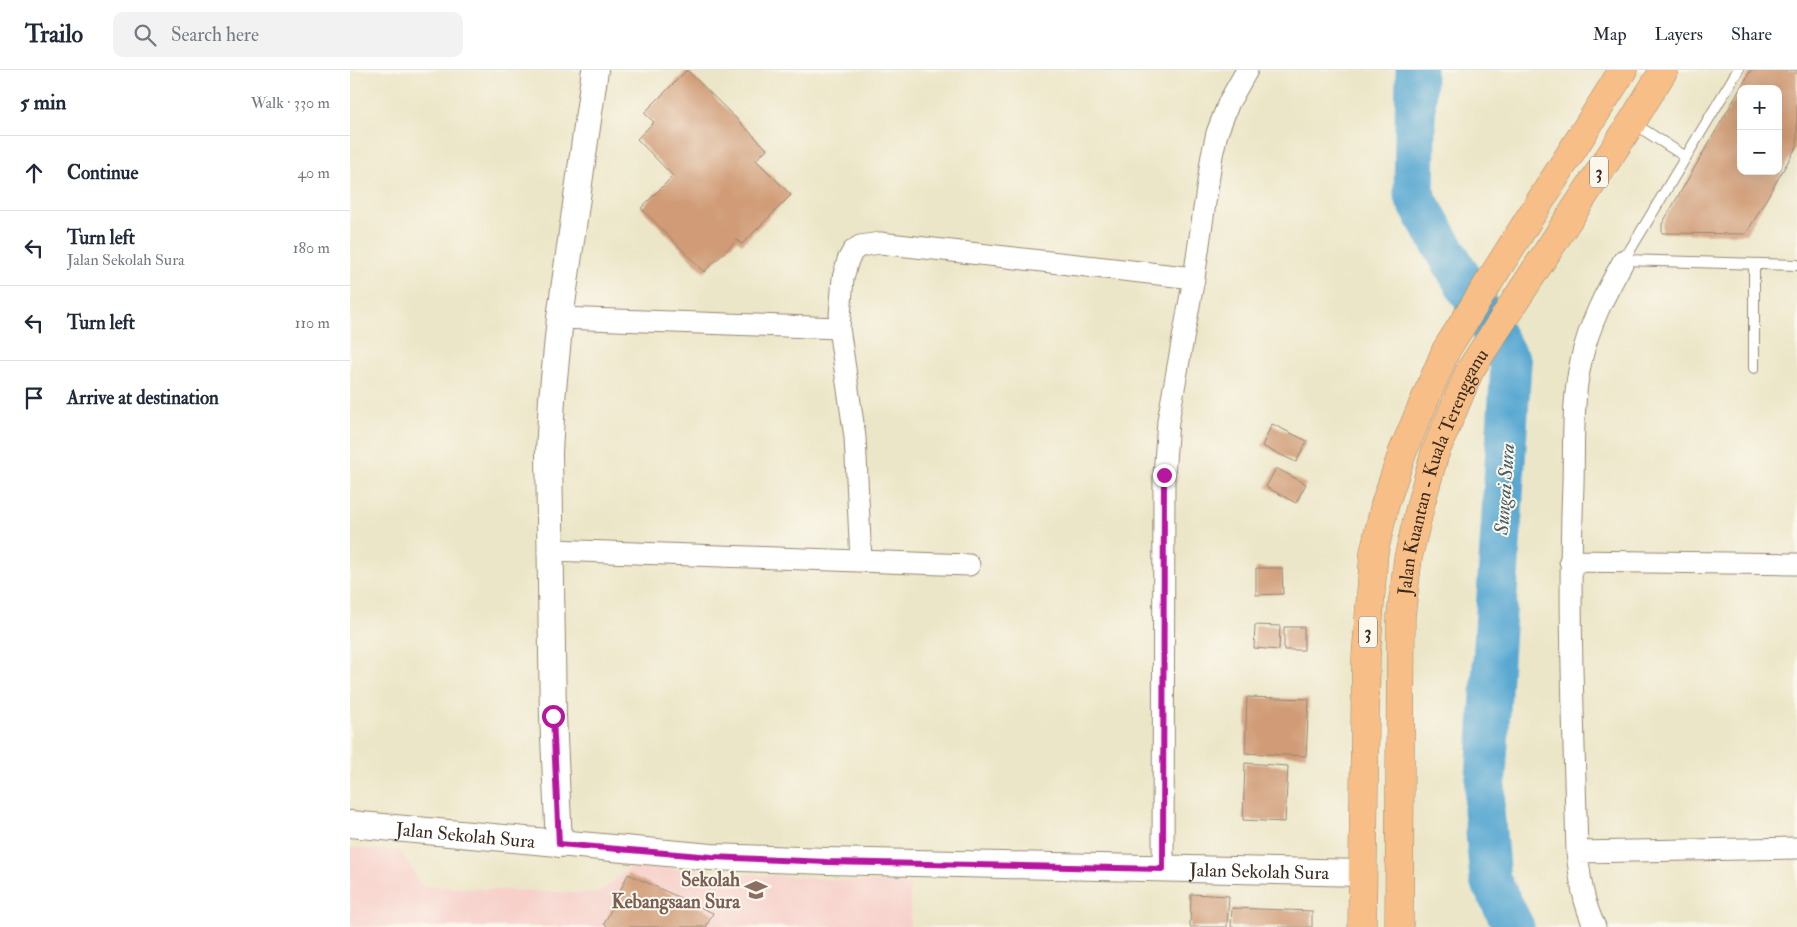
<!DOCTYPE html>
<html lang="en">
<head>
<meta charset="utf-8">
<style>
	:root { --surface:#fff; --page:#f2f2f3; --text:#1f2937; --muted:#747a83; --line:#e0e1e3 }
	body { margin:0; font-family:"IM FELL Double Pica",serif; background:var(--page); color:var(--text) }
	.controls { position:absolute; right:15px; top:15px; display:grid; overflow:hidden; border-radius:10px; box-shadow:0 5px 20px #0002 }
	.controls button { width:45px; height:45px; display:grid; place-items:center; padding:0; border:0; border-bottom:1px solid var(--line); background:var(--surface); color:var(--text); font:25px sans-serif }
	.stop { position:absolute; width:15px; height:15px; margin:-11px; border:4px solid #b5179e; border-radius:50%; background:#fff }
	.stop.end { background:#b5179e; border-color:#fff; box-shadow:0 1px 5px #0008 }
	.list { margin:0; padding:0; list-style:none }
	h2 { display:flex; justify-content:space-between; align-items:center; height:65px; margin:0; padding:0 20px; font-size:21px }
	h2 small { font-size:16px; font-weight:400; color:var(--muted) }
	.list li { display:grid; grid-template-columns:32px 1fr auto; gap:15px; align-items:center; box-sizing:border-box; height:75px; padding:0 20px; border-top:1px solid var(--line) }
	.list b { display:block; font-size:19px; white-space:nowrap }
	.list p { margin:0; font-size:16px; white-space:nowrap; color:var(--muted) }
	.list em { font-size:16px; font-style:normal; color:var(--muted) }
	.icon { flex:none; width:28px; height:28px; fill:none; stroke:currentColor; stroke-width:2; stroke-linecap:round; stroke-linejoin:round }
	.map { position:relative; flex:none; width:1447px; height:857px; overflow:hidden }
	header { display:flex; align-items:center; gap:30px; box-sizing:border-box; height:70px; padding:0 25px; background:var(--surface); border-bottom:1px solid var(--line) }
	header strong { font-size:24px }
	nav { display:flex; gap:28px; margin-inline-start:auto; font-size:18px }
	.search { width:350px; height:45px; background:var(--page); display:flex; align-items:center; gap:12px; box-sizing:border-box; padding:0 18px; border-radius:10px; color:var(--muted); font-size:19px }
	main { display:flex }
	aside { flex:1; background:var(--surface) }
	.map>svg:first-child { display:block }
</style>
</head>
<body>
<header>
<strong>Trailo</strong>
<div class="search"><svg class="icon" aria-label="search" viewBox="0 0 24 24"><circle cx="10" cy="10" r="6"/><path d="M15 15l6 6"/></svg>Search here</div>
<nav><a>Map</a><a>Layers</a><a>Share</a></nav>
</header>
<main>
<aside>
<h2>5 min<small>Walk · 330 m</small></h2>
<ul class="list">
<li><svg class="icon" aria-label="ahead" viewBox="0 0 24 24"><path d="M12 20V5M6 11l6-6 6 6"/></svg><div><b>Continue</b></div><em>40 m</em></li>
<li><svg class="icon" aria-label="left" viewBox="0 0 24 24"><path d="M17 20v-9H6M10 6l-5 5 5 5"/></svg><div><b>Turn left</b><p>Jalan Sekolah Sura</p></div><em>180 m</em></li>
<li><svg class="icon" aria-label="left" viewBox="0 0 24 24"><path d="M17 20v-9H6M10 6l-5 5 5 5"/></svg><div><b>Turn left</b></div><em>110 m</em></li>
<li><svg class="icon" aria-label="arrive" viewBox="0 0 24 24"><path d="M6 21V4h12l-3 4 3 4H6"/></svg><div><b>Arrive at destination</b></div></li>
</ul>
</aside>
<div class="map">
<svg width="1447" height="857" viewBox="0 0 1447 857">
	<rect width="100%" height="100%" fill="#fbf7ec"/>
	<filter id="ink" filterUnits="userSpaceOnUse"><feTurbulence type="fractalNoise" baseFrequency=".02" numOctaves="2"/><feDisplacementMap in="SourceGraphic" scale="10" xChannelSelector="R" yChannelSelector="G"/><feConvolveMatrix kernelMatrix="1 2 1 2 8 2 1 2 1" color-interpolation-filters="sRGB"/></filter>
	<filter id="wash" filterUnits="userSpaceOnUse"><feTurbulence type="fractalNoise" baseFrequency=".0096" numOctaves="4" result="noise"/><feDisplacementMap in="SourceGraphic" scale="20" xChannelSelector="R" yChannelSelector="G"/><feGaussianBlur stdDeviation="1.12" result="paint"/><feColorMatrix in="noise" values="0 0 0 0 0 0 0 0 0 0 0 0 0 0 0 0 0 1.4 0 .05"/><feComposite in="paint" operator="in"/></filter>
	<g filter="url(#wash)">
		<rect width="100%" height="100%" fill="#ece6c8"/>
		<path fill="#f7d0ca" d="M0,778L51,781L72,816L247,824L282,797L560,814V857H0Z"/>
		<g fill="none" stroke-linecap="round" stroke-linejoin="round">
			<path stroke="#58a8d2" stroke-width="41" d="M1066,0L1064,126L1161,294L1134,740L1140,810L1164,857"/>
		</g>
		<g id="blocks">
			<path fill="#d09b76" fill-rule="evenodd" d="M337,0L417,79L406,90L441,125L392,174L387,170L354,202L291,138L323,106L287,69L304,52L294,43Z
				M1401,0H1447V76L1396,164L1312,163V154ZM1391,19H1428V101H1391Z
				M922,354L957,371L946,392L912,376Z
				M926,398L956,414L946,433L916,417Z
				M906,498H932L933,524L906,525Z
				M905,555L930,556L929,580L904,578Z
				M934,557H954V580H934Z
				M897,627L959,629L956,686L895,683Z
				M895,693L938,696L935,752L893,750Z
				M278,804L363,843L356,857H260L254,854Z
				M841,824L879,826L877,857H840Z
				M882,838L962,841V857H881Z"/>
		</g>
	</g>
	<g filter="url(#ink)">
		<use href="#blocks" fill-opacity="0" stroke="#948873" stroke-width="1"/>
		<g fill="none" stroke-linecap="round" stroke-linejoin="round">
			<defs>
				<path id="service" d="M1388,0L1274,190L1447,195
					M1283,53L1336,87
					M1404,298V194"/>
				<path id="minor" d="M210,248L489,258
					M201,480L619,495
					M511,491L505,367L489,258L493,208L498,190L503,181L510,176L530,173L844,208
					M1220,491L1447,494
					M1227,782L1447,778
					M813,799L814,405L818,351L844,208L862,85L867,63L879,32L897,0
					M1245,857C1233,833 1230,809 1227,782C1224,660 1218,538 1223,415C1224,374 1222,331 1231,291C1239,254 1256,222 1274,190"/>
				<g id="tertiary">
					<path id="s1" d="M0,754L361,787L477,791L1012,803"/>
					<path d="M209,774L203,646L199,382L202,329L210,248L245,0"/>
				</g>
				<g id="trunk">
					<path d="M1012,857L1016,587L1024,482L1035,434L1053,381L1096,280L1273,0"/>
					<path id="s2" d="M1049,857L1051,546L1058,488L1072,429L1085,383L1120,300L1282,52L1314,0"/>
				</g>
			</defs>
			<use href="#service" stroke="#948873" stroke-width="12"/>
			<use href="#minor" stroke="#948873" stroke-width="23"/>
			<use href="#tertiary" stroke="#948873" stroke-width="28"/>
			<use href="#trunk" stroke="#948873" stroke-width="29"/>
			<use href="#service" stroke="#fff" stroke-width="10"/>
			<use href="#minor" stroke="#fff" stroke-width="21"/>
			<use href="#tertiary" stroke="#fff" stroke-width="26"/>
			<use href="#trunk" stroke="#f7be87" stroke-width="28"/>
		</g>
	</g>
	<g fill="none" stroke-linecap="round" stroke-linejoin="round" filter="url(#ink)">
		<path stroke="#b5179e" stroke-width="6" d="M203,646L209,774L362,787L477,792L813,799L814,405"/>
	</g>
	<defs>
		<symbol id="school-bare" viewBox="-9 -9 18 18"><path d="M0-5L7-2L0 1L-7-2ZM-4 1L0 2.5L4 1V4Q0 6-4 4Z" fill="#8d6e63" stroke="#fbf7ec" stroke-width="2.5" paint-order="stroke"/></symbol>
	</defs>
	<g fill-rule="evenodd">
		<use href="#school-bare" x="390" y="804" width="32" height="32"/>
	</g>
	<g text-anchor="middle" stroke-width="4" stroke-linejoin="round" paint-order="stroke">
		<g fill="#fbf7ec" stroke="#75685c" stroke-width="1">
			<rect x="1240" y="86.5" width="18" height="31" rx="4"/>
			<rect x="1009" y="546.5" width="18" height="31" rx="4"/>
		</g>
		<g font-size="18" font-weight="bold" fill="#3b2a1e">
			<text x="1249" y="108">3</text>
			<text x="1018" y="568">3</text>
		</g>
		<g font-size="19" fill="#3b2a1e" stroke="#fbf7ec">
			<text dy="7" stroke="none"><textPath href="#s2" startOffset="462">Jalan Kuantan - Kuala Terengganu</textPath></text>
			<text dy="7" stroke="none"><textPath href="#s1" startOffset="116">Jalan Sekolah Sura</textPath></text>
			<text dy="7" stroke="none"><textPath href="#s1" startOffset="911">Jalan Sekolah Sura</textPath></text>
		</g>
		<g font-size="19" font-weight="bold" fill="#785e54" stroke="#fbf7ec" text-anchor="end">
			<text x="390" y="816">Sekolah<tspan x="390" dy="22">Kebangsaan Sura</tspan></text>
		</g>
		<g font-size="20" font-style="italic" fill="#475c66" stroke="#fbf7ec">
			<text transform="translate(1154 419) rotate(-86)" y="7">Sungai Sura</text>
		</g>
	</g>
</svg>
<div class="controls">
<button>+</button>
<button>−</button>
</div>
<div class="stop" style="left:203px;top:646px"></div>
<div class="stop end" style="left:814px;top:405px"></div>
</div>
</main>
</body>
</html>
